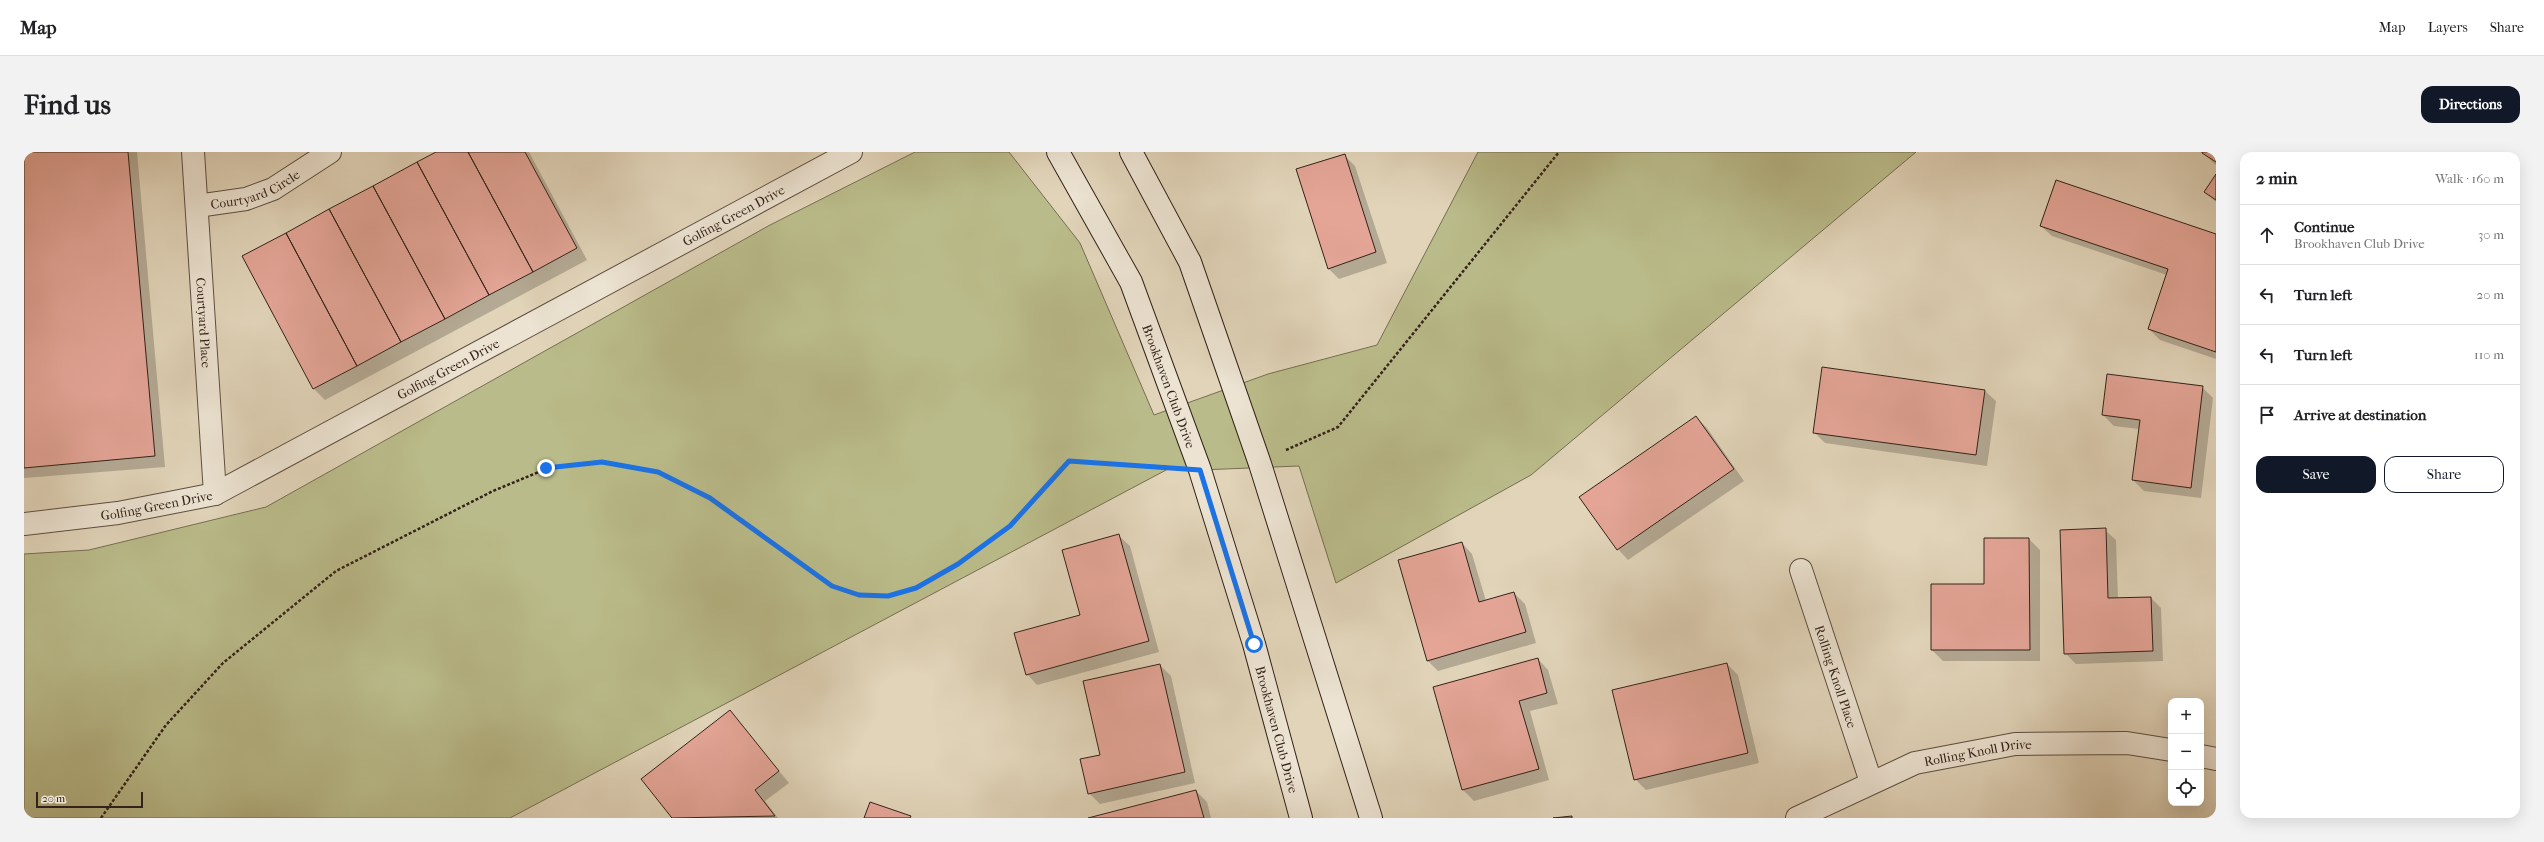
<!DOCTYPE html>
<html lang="en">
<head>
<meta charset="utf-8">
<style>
	:root { --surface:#fff; --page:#f2f2f2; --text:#202124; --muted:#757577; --line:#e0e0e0; --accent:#111827 }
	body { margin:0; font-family:"IM FELL French Canon",serif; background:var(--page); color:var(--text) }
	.controls { position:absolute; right:12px; bottom:12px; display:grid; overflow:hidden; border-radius:8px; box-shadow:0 4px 16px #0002 }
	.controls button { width:36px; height:36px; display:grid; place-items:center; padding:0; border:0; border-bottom:1px solid var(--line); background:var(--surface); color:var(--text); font:20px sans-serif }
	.scale { position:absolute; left:12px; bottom:10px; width:107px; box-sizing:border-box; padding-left:4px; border:2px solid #322219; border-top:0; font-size:11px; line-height:14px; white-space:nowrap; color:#322219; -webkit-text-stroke:3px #ece3d2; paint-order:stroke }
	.stop { position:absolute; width:12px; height:12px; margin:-9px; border:3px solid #1a73e8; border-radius:50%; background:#fff }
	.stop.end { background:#1a73e8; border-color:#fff; box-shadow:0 1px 4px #0008 }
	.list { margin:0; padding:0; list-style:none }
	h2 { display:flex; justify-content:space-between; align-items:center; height:52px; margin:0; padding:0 16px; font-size:17px }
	h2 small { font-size:13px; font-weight:400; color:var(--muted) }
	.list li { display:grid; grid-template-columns:26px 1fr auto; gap:12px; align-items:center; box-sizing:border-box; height:60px; padding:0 16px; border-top:1px solid var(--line) }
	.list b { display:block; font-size:15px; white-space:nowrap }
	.list p { margin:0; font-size:13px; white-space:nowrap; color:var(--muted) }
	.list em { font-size:13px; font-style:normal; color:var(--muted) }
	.actions { display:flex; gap:8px; padding:12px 16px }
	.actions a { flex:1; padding:9px 0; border:1px solid var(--accent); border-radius:12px; text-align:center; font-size:14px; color:var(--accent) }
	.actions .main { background:var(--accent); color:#fff }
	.icon { flex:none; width:22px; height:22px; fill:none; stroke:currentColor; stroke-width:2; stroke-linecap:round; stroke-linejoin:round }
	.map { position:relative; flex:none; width:2192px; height:666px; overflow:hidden; border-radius:12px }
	header { display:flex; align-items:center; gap:24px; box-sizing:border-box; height:56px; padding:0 20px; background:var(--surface); border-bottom:1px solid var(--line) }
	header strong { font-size:19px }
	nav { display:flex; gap:22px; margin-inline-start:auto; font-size:14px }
	.intro { display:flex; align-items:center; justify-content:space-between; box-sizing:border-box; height:96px; padding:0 24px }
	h1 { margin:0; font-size:28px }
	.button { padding:10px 18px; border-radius:12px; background:var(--accent); color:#fff; font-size:14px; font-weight:700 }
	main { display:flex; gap:24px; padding:0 24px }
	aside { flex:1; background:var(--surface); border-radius:12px; box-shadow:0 4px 16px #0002 }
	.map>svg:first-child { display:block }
</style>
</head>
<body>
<header>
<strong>Map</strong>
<nav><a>Map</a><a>Layers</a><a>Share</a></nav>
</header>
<div class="intro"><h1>Find us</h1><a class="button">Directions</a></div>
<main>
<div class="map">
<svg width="2192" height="666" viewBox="0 0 2192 666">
	<rect width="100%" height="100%" fill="#e1d4b9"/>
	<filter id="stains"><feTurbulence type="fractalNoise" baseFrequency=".005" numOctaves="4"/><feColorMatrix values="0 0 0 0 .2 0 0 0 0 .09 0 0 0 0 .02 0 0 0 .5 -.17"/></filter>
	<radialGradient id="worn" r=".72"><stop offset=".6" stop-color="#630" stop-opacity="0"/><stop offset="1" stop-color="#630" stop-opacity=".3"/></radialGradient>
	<path fill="#babb8a" stroke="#766e52" d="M891,0H985L1056,91L1130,263L1244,222L1353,193L1454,0H1892L1507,323L1312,431L1275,314L1176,318L1144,317L486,666H0V402L65,398L242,355L746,73Z"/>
	<path fill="#0003" d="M0,0H113L141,315L0,326Z
		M415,0H505L563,108L301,248L290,237L219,105Z
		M2192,0V13L2179,1V0Z
		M1320,3L1331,14L1363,111L1315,127L1304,116Z
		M2192,24V50L2181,40Z
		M2017,74L2192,83V207L2136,188L2125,177L2143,123L2028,84Z
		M2178,235L2189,246L2177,346L2120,339L2109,328L2115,277L2090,274L2079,263Z
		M1961,239L1972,249L1963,314L1801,291L1790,280Z
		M1672,265L1683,276L1720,329L1604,408L1594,397Z
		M2081,378L2092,388L2094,447L2127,446L2137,456L2139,509L2052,512L2041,501Z
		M1095,384L1106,394L1135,500L1013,533L1003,522L1057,463Z
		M2005,387L2016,398V509H1919L1908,498L1961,433Z
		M1438,391L1448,402L1462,449L1490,441L1501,452L1512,491L1414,519L1403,508Z
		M1514,507L1524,518L1534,552L1506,559L1525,628L1450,649L1439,638Z
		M1703,512L1714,523L1735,611L1622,638L1611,627Z
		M1136,513L1147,524L1171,631L1076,652L1065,641L1078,603Z
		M706,560L765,631L741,649L754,666H649L619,627Z
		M1172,639L1183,650L1187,666H1068Z"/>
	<path fill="#e4a597" stroke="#322219" d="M0,0H104L131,304L0,316Z
		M412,0H444L509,120L465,143L393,10Z
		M444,0H501L553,96L509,120Z
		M2192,0V10L2178,1V0Z
		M1321,2L1352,100L1304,117L1272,17Z
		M393,10L465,143L421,167L349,34Z
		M2192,22V48L2180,40Z
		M2032,28L2192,82V200L2124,177L2144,117L2016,74Z
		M349,34L421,167L377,190L305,57Z
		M305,57L377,190L333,214L262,81Z
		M262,81L333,214L289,237L218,104Z
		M1798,215L1961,238L1952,303L1789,281Z
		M2083,222L2179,234L2167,336L2108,328L2116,268L2078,263Z
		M1672,264L1710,317L1593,398L1555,345Z
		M2082,376L2084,446L2127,445L2129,499L2040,502L2036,378Z
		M1095,382L1125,489L1002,523L990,481L1056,463L1038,398Z
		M1960,386H2005L2006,498H1907V432H1960Z
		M1438,390L1455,450L1490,440L1502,480L1403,509L1374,408Z
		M1514,506L1523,541L1495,549L1515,617L1438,638L1409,535Z
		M1703,511L1724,601L1610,628L1588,538Z
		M1136,512L1161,620L1064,642L1056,607L1076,603L1059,529Z
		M706,558L755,619L731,638L751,664L648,666L617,627Z
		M1172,638L1180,666H1064Z
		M846,650L887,664L886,666H840Z
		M1548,664V666H1529Z"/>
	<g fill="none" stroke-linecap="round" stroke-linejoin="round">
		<defs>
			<g id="minor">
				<path id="s1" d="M169,0L191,342"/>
				<path id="s2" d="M173,54L222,47L249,37L306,0"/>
				<path id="s3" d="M0,372L94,361L191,342L827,0"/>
				<path id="s4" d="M1777,418L1847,630"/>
				<path d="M2177,604L2192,607"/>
				<path id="s5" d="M1773,666L1891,611L1991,592L2103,591L2147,598"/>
			</g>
			<g id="secondary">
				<path id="s6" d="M1034,0L1107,130L1176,318L1230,492L1277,666"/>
				<path d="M1107,0L1166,110L1236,312L1347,666"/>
			</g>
		</defs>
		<use href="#minor" stroke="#5e4e41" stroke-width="24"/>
		<use href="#secondary" stroke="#322219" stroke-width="24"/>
		<path stroke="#322219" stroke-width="2.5" stroke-dasharray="3 2" stroke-linecap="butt" d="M1262,298L1314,275L1535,0
			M77,666L142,573L199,511L312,419L469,339L522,317L578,310L635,320L686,346L808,434L835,443L864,444L892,436L934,411L986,374L1045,309L1144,315"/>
		<use href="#minor" stroke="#ece3d2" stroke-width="22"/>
		<use href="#secondary" stroke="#ece3d2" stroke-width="22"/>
	</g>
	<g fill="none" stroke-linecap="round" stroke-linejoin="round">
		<path stroke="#1a73e8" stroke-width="5" d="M522,316L578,310L634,320L686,346L808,434L835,443L864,444L892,436L934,412L986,374L1045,309L1176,318L1230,492"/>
	</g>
	<g text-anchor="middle" stroke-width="3" stroke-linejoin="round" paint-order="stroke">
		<g font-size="13" fill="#322219" stroke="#ece3d2">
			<text dy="5" stroke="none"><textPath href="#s2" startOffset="61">Courtyard Circle</textPath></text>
			<text dy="5" stroke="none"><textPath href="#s3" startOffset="782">Golfing Green Drive</textPath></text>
			<text dy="5" stroke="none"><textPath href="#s1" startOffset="171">Courtyard Place</textPath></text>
			<text dy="5" stroke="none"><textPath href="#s3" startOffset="458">Golfing Green Drive</textPath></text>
			<text dy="5" stroke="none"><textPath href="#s6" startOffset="260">Brookhaven Club Drive</textPath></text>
			<text dy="5" stroke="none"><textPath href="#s3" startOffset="134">Golfing Green Drive</textPath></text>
			<text dy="5" stroke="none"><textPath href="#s4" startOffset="112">Rolling Knoll Place</textPath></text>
			<text dy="5" stroke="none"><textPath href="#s6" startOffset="620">Brookhaven Club Drive</textPath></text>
			<text dy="5" stroke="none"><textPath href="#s5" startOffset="194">Rolling Knoll Drive</textPath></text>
		</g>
	</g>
	<rect width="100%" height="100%" filter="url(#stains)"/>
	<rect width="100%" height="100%" fill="url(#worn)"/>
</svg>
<div class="controls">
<button>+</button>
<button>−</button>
<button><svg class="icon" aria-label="locate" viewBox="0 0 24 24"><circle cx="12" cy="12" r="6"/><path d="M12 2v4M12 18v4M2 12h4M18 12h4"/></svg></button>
</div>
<div class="scale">20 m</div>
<div class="stop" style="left:1230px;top:492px"></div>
<div class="stop end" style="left:522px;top:316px"></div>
</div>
<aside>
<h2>2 min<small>Walk · 160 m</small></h2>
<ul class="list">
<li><svg class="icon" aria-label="ahead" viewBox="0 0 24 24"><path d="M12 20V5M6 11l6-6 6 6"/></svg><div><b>Continue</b><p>Brookhaven Club Drive</p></div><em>30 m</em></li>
<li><svg class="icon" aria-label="left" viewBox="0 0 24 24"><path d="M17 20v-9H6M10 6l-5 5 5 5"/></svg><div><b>Turn left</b></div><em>20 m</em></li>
<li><svg class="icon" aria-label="left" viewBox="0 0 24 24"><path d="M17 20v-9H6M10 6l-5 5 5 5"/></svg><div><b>Turn left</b></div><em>110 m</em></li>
<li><svg class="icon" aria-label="arrive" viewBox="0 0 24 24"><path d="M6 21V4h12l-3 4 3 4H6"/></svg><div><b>Arrive at destination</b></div></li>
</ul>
<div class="actions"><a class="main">Save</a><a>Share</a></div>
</aside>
</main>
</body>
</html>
